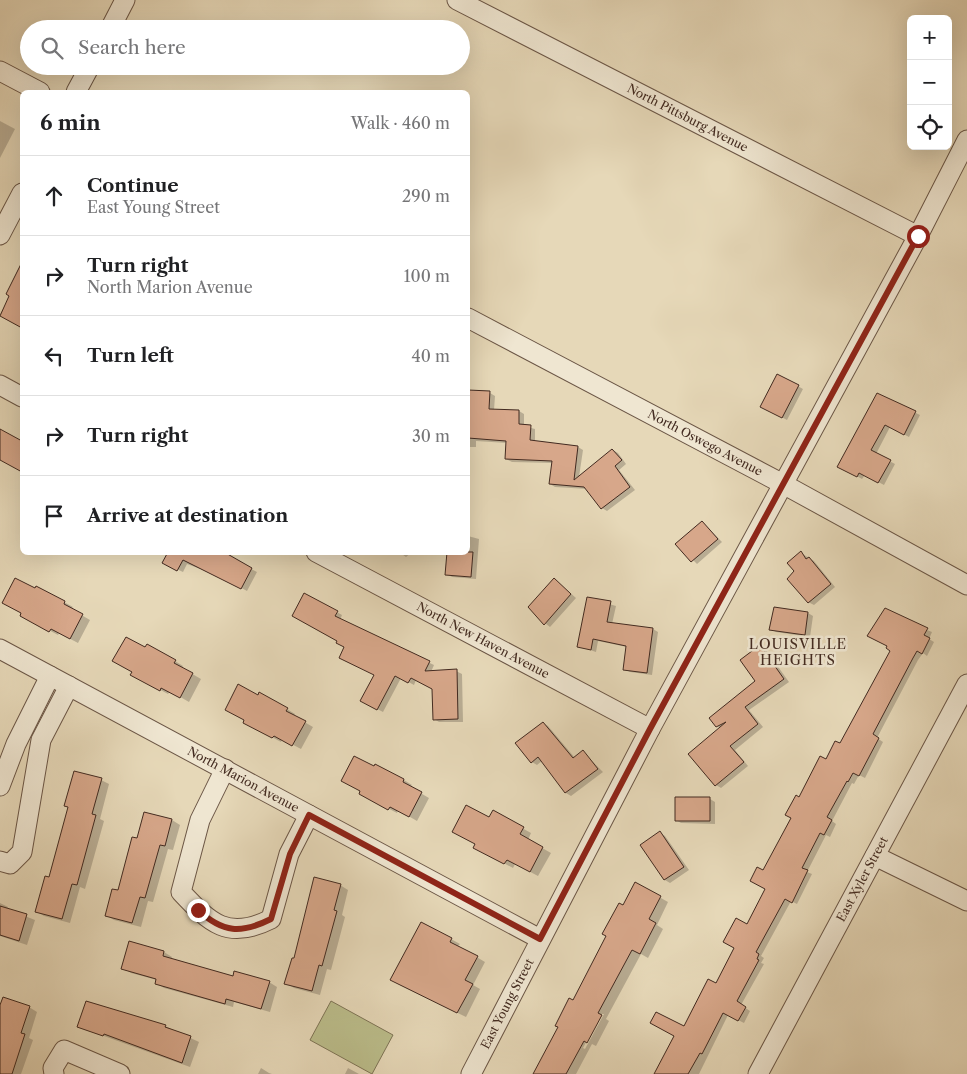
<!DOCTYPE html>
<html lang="en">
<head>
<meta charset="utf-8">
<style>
	:root { --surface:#fff; --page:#f2f2f2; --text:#202124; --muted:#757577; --line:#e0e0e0 }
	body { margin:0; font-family:"Libre Caslon Text",serif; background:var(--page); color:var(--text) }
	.controls { position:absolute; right:15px; top:15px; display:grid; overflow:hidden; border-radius:8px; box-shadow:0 5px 20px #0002 }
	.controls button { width:45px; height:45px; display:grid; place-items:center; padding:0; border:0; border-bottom:1px solid var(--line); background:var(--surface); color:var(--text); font:25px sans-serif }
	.stop { position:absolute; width:15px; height:15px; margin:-11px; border:4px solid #8f2418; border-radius:50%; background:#fff }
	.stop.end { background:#8f2418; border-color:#fff; box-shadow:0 1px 5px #0008 }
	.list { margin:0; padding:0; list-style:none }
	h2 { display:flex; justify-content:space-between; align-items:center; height:65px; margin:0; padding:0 20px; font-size:21px }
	h2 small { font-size:16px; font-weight:400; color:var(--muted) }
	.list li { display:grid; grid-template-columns:32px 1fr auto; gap:15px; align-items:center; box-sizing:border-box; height:80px; padding:0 20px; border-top:1px solid var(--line) }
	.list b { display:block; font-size:19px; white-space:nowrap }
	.list p { margin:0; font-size:16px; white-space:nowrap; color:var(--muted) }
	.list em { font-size:16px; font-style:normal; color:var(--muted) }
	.icon { flex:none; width:28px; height:28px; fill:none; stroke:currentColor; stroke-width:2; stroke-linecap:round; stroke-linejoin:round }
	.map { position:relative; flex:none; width:967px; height:1074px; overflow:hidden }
	.search { position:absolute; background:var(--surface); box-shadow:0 5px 20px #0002; left:20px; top:20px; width:450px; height:55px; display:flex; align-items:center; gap:12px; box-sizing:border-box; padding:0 18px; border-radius:28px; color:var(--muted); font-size:19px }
	.panel { position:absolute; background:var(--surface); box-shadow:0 5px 20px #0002; left:20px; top:90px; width:450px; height:465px; border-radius:8px }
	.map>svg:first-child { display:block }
</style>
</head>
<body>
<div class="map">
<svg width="967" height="1074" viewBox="0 0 967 1074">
	<rect width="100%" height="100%" fill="#e6d8b8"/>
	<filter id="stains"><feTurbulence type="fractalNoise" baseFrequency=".004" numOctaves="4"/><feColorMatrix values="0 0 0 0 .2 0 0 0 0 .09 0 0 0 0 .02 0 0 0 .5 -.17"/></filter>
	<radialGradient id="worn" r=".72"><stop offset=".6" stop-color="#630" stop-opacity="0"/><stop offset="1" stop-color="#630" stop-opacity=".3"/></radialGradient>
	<path fill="#bbbd8b" stroke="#7e7456" d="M331,1001L393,1035L372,1074L310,1040Z"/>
	<path fill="#0003" fill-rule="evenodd" d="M0,121L15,129L0,158Z
		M17,275L22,278V326L0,314L11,295Z
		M778,375L803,389L787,420L761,406Z
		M468,391L490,393L495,396L494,410L519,411L524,414V426L535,429V442L578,447L583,450L579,477L613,450L618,453L626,464L619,470L635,490L607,511L602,508L588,489L555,487L550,484L553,463L512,462L506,459L507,443L476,441V447H468Z
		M877,394L920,415L909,437L890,427L876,454L895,464L884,485L865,475L862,479L839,466Z
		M0,430L22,445V470L0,458Z
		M702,522L722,542L697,564L677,544Z
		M468,536L479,539L476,579L452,577L447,574L468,552Z
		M167,552H219L257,572L247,591L220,576L187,564L183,572L164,563L169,554Z
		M399,552H412L406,557Z
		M801,553L814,561L835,587L814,605L808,602L795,571Z
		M559,583L576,598L550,627L535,615Z
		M37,587L73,607L71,609L90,620L78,643L59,633L58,635L30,620Z
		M305,594L342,615L340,620L434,665L431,672L456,671L462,674L463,722H439L434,719L433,689L416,680L414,685L401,678L383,712L362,701L375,675L339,640Z
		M588,598L616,606L612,624L653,629L658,632L652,675L630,672L624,669L627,647L598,641L596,652L578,646Z
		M808,613L813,616L810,637L776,632L770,629Z
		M927,630L932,632L929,639L934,642L927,656L923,653L918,660L877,738L883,742L865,778L859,775L854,784L852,783L832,821L836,824L830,837L826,835L807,872L812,874L797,904L791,901L761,956L764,958L761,963L764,964L741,1005L750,1011L744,1023L728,1015L699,1074H661L685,1028L717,985L767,889L764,872L800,799L826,761L841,745Z
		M761,647L766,650L789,682L749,710L763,727L735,750L748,766L721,788L716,785L690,754L721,728L717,726L757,681Z
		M175,661L183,666L182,668L201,679L189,702L170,691L168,694L140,679Z
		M287,709L295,714L294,716L313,727L301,749L282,739L281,742L244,722Z
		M543,723L548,726L575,758L583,752L603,772L571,796L566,793L543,760L537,765L532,762Z
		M101,780L109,784L100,819L104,821L85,889L80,887L70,923L44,916L36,911L50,878Z
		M404,780L412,785L410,787L429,798L417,821L398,810L397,813L368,798Z
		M710,799L715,802V824L681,823L676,820Z
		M493,812L531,833L528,840L551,853L538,876L515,864L513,868L483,852Z
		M145,813L172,820L180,825L173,850L168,849L153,902L148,901L141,927L114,920L106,915L119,892Z
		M660,833L665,836L689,870L670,883L665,880L641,845Z
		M636,884L668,902L657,925L663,929L648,958L641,954L606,1019L609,1021L596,1046L592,1044L576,1074H534ZM601,1014H604L585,1049L583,1048Z
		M340,885L348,890L342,915L345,917L331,970L327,969L320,995L294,988L286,983L295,960Z
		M0,903L8,907L7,909L35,920L27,945L0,936Z
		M422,923L460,944L458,946L485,962L473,985L480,989L466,1017L400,985Z
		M130,943L164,952L172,957L171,960L234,977L269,982L277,987L270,1012L234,1002L233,1007L164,988L156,983L157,980L131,973L123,968Z
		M29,1007L37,1012L29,1038L33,1040L21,1074H0V1008Z
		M165,1026L199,1042L190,1067L79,1027Z
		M261,1068L269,1073L272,1074H258Z
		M348,1068L359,1074H345Z"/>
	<path fill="#d7a78a" stroke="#422a20" d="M22,262V328L0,316L9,296L6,294Z
		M777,374L799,385L782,418L760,407Z
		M468,390L490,391L489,409L519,410V424L531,425L530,440L578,446L574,480L612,449L622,460L615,466L630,487L601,509L584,487L549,484L552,461L505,459L506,441L468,438Z
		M877,393L916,411L904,435L885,425L871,450L891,460L878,483L859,473L857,477L837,467Z
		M0,429L22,441V472L0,460Z
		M702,521L718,539L691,562L675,544Z
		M801,551L806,559L809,557L831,584L808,603L787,579L794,571L787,563Z
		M168,552H224L252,568L241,589L183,560L177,571L162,563Z
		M447,552H473L471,577L445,575Z
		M15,578L35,588L36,586L65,601L64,604L83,614L70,639L51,629L49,632L20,616L21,613L2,603Z
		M554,578L571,594L544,625L528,607Z
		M304,593L338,611L335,616L430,661L425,671L457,669L458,719L433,720L432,689L411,678L408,683L395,676L377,710L360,701L374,675L339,658L344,647L336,643L337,641L292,616Z
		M587,597L611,601L607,622L653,628L647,673L623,670L626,646L593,639L591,650L577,647Z
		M774,607L808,612L805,635L769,630Z
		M885,608L928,628L924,635L930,638L922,654L917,651L913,658L873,734L879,738L859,776L853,773L848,782L847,781L827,817L832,820L824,835L820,833L802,868L808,870L792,903L785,899L756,952L759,954L757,959L759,960L737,1001L746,1007L738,1021L723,1013L702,1054L700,1053L688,1074H654L674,1036L650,1023L656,1012L684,1026L708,979L716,983L734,948L723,942L736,918L747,924L765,889L750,881L757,867L763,870L791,818L785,815L796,795L799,797L820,756L826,759L835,741L840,743L890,651L886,648L887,646L867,636Z
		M126,637L145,647L147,644L176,660L174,663L193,673L180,698L161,688L160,691L130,675L132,672L112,661Z
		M760,645L784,679L745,707L758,724L730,746L744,762L715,786L688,754L726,722L716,727L709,718L755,681L740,660Z
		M238,684L258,695L259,692L288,708L286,711L306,721L292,746L274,736L272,738L243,723L244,720L225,710Z
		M543,722L573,758L583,750L598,769L565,793L538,757L531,763L515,743Z
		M354,756L374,766L375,764L404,779L403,782L422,792L409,817L390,807L388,810L359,794L360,791L341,781Z
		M74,771L102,778L92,814L96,815L77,885L72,884L62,919L35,912L45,876L49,877L68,807L64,806Z
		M675,797H710V821H675Z
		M466,805L489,817L493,810L524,827L520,834L543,847L530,872L507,860L504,864L473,848L475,844L452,832Z
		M144,812L172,819L165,846L160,845L145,898L140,897L132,923L105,916L112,889L118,890L132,837L137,838Z
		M660,831L684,867L664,880L640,845Z
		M314,877L341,884L334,910L337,911L322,966L319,965L312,991L284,984L292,958H294Z
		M635,882L661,896L649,919L656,923L640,954L632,950L598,1013L602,1015L587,1043L584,1041L566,1074H533L558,1027L555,1026L569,998L573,1000L606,936L602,934L619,903L623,905Z
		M0,906L27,914L19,941L0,935Z
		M421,922L452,938L450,942L478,956L465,980L473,984L457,1013L390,980Z
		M129,941L164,951L163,956L233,976L234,971L270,981L261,1009L226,999L225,1004L155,984L156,979L121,969Z
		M3,997L30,1006L21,1033L25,1034L12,1074H0V1005Z
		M86,1001L166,1025L165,1027L191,1036L182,1063L104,1034L103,1036L77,1027Z"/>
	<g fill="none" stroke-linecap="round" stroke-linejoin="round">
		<defs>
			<g id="street">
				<path id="s1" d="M457,0L918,236"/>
				<path d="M110,29L125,0"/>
				<path d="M0,71L40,92"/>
				<path d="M76,92L90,66"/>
				<path d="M0,235L22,193"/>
				<path id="s2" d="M468,318L783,484L967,585"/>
				<path d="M0,385L22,397"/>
				<path id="s3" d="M316,552L650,729"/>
				<path id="s4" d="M0,649L540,939"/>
				<path d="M225,769L200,820L181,892C210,923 228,941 271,919L289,854L309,815"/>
				<path d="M0,786L16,744L50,676"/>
				<path d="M875,856L967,901"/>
				<path d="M0,861L10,864L22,852L41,740L69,686"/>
				<path d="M54,1074L53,1068L64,1050L120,1074"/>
				<path id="s5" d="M471,1074L650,729L918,236L967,140"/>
				<path id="s6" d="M758,1074L967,684"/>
			</g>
		</defs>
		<use href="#street" stroke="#6b5646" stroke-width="21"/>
		<use href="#street" stroke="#efe6d1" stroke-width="19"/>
	</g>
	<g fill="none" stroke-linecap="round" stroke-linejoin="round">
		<path stroke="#8f2418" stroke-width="6" d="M198,910C223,933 241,934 271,919L290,854L309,815L540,939L650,729L918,236"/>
	</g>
	<g text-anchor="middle" stroke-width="5" stroke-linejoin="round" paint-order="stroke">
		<g font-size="12" fill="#422a20" stroke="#efe6d1">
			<text dy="4" stroke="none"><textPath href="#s1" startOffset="259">North Pittsburg Avenue</textPath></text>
			<text dy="4" stroke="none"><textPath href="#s2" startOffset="268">North Oswego Avenue</textPath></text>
			<text dy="4" stroke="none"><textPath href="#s3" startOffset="189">North New Haven Avenue</textPath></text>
			<text dy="4" stroke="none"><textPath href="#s4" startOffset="276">North Marion Avenue</textPath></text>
			<text dy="4" stroke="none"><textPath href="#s6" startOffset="221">East Xyler Street</textPath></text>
			<text dy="4" stroke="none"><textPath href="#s5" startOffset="79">East Young Street</textPath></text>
		</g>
		<g font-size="14" letter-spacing="1" fill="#422a20" stroke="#efe6d1">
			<text x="798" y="649">LOUISVILLE<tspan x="798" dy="16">HEIGHTS</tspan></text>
		</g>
	</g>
	<rect width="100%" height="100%" filter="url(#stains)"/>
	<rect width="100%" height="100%" fill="url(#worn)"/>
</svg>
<div class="controls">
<button>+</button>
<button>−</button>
<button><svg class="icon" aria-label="locate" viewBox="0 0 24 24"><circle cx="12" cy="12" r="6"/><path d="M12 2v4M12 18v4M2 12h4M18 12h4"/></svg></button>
</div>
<div class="stop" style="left:918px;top:236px"></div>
<div class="stop end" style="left:198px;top:910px"></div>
<div class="search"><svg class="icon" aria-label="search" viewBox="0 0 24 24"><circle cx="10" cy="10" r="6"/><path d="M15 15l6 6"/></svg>Search here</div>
<section class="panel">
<h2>6 min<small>Walk · 460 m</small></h2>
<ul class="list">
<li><svg class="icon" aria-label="ahead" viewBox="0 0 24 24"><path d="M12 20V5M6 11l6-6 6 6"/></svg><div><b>Continue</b><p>East Young Street</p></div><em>290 m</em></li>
<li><svg class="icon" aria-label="right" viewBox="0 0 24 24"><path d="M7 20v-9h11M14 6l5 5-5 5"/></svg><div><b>Turn right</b><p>North Marion Avenue</p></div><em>100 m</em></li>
<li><svg class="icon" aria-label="left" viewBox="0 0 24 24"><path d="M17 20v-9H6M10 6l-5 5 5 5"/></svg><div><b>Turn left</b></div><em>40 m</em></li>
<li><svg class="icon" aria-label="right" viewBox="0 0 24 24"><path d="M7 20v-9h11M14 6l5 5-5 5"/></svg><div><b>Turn right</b></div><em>30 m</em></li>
<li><svg class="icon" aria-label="arrive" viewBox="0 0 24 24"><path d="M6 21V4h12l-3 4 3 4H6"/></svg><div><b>Arrive at destination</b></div></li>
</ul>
</section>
</div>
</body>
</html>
